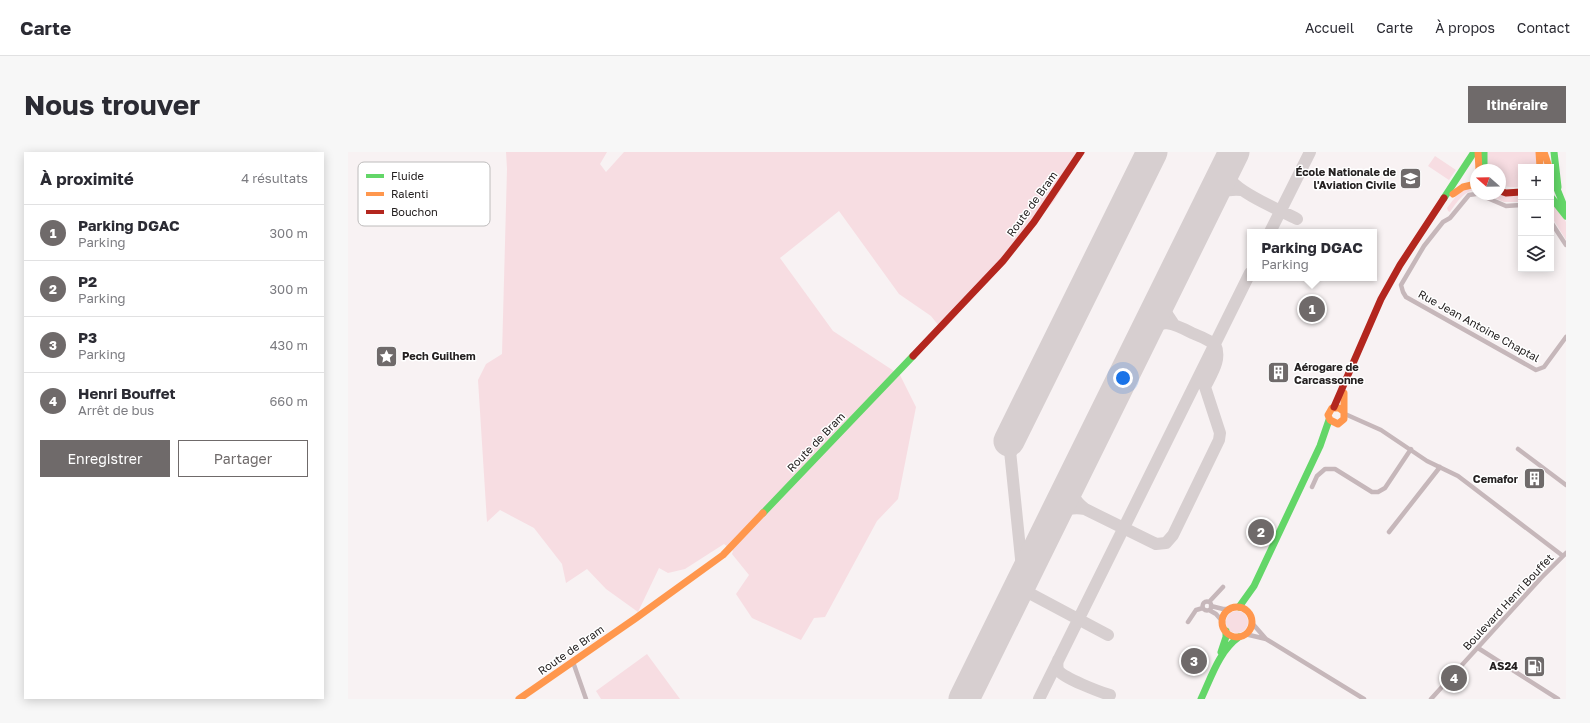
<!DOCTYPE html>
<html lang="fr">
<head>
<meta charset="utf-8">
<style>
	:root { --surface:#fff; --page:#f7f7f7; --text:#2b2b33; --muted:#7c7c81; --line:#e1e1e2; --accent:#6f6a6a }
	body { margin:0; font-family:"Golos Text",sans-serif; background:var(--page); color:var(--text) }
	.controls { position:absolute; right:12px; top:12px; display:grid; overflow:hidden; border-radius:0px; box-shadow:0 2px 10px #0003 }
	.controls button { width:36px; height:36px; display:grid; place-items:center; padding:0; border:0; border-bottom:1px solid var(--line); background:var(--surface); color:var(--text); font:20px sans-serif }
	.compass { position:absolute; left:1122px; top:12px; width:36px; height:36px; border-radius:50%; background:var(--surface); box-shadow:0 2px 10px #0003; rotate:290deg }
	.you { position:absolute; left:775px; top:226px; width:14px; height:14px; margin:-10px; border:3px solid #fff; border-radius:50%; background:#1a73e8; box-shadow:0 0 0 6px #1a73e833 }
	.badge { display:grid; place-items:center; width:26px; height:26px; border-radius:50%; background:var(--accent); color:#fff; font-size:13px; font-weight:700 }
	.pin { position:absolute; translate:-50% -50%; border:2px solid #fff; box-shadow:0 1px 4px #0006 }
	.popup { position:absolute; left:899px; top:77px; width:130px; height:52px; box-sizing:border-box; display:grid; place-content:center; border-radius:0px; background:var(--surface); filter:drop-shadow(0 1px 3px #0005); font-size:13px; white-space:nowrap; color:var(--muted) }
	.popup b { font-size:15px; color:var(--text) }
	.popup::after { content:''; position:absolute; left:50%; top:100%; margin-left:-8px; border:8px solid transparent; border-top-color:var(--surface) }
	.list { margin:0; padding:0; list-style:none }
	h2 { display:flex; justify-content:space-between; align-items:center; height:52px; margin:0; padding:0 16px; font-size:17px }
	h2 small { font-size:13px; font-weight:400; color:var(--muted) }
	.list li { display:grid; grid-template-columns:26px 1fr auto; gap:12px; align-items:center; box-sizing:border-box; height:56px; padding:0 16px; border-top:1px solid var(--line) }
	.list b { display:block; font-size:15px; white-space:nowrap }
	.list p { margin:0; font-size:13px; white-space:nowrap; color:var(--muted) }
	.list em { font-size:13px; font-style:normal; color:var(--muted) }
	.actions { display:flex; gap:8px; padding:12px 16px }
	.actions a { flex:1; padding:9px 0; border:1px solid var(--accent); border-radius:0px; text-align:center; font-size:14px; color:var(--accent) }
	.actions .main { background:var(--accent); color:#fff }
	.icon { flex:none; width:22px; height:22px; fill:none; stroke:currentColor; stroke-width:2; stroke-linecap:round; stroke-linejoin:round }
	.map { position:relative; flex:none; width:1218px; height:547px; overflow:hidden; border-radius:0px }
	header { display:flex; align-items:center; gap:24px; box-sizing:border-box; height:56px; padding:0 20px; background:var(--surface); border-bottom:1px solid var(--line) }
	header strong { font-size:19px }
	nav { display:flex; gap:22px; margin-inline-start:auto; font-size:14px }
	.intro { display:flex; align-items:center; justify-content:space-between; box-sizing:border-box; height:96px; padding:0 24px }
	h1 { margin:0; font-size:28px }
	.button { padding:10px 18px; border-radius:0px; background:var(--accent); color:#fff; font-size:14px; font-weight:700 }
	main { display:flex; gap:24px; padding:0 24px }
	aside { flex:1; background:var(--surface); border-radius:0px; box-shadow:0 2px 10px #0003 }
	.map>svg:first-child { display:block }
</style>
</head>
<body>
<header>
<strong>Carte</strong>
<nav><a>Accueil</a><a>Carte</a><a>À propos</a><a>Contact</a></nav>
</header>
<div class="intro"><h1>Nous trouver</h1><a class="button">Itinéraire</a></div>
<main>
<aside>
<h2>À proximité<small>4 résultats</small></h2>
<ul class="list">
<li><span class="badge">1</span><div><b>Parking DGAC</b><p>Parking</p></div><em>300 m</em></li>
<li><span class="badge">2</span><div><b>P2</b><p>Parking</p></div><em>300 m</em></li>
<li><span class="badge">3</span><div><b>P3</b><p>Parking</p></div><em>430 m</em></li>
<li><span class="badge">4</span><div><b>Henri Bouffet</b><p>Arrêt de bus</p></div><em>660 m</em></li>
</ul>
<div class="actions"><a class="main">Enregistrer</a><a>Partager</a></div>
</aside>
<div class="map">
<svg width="1218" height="547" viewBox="0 0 1218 547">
	<rect width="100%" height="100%" fill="#f8f2f3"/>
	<path fill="#f7dde2" d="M158,0H259L252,12L258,20L276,0H736L706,49L595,179L583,164L551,142L491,59L432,106L485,179L552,223L568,255L550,347L529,369L477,465L466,466L453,488L404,466L388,442L401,423L384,402L385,399L376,392L337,417L320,421L311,416L290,460L258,437L239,417L218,431L214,412L186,376L152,358L139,370L130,228L138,212L154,202L159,17Z
		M1139,0H1189V15H1173V34C1166,36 1159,36 1152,32V18H1138L1137,10Z
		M1087,4L1108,18L1101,28L1080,14Z
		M1128,34V38C1117,38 1108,51 1102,60L1100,59L1099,56C1110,42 1111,38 1128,34Z
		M1137,42C1149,42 1161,46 1173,43V50H1156Z
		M1203,48L1208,53L1218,70V88L1203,64Z
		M878 470a11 11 0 1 1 22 0a11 11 0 1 1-22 0Z
		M299,502L332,547H253L248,539Z"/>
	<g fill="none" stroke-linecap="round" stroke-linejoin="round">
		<path stroke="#d7cfd0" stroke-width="12" d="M882,7C881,13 880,20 882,26C888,40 934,59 949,67
			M860,52C871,40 876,37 893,38
			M922,80L962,0
			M815,143L817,159L825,171
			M661,289L676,436L683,442L760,483
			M725,326C722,341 726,348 737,357L808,392L818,391L825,383L871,288L872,281L857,235C864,221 874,207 867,192C860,188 852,184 844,181C825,171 813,165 796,182
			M704,368C715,357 723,355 737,357
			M665,447L673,441L683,442
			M710,508C709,512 709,514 710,518C715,526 752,540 762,543
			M691,547L902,121"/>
		<path stroke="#d7cfd0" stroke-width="31" d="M661,289L804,0
			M616,547L886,0"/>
		<path stroke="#c6b7ba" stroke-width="4.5" d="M1128,42L1121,43L1102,66L1095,70L1076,94L1053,133L1055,140L1058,145L1188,218L1196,215L1218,185
			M1130,42L1158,54L1173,53
			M1203,70L1218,93
			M997,262L1033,278L1079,309L1110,324L1215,404
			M1170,297L1218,333
			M964,335L969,324L977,317H987L1024,340H1030L1037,336L1063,297
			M1041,380L1092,315
			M854.5 454a4.5 4.5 0 1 1 9 0a4.5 4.5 0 1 1-9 0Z
			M861,450L875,435
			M863,454L875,457H883
			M861,458L868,462L875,470
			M840,470L848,458L855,456
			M904,471L918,487L1016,547
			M897,482L918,487
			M1130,496L1210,547
			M225,510L238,547
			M1083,547L1193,426L1218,401"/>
		<path stroke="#63d668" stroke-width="7" d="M1136,0V18
			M1206,0L1210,35
			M1203,22L1218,59
			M1203,45L1218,64
			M1096,46L1126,0
			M415,361L565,204
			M891,455L906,434L972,294L981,268
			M873,500L878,485V479
			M853,547C863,526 871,499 891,485"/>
		<path stroke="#ff974d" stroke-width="7" d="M1130,0L1131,18
			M1191,0L1192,15
			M1196,0L1201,15
			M1105,42L1115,35L1128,32
			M995,259L991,256H984L980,263L982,268L990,272L996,267V241
			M874 470a15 15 0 1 1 30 0a15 15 0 1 1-30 0Z
			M171,547L288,466L375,403L415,361"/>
		<path stroke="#b3261e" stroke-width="7" d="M1152,39L1158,41L1173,40
			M565,204L655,109L686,70L733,0
			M986,255L1033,147L1052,113L1096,46"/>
	</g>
	<defs>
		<symbol id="university-square" viewBox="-11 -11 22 22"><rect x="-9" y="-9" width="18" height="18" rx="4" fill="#6f6a6a" stroke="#fff"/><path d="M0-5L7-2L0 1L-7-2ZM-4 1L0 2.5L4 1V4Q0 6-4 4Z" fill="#fff"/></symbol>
		<symbol id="sight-square" viewBox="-11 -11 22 22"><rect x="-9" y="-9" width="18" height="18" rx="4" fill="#6f6a6a" stroke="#fff"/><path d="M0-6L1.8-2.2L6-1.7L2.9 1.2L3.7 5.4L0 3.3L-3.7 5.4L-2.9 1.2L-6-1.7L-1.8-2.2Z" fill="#fff"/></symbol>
		<symbol id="building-square" viewBox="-11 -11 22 22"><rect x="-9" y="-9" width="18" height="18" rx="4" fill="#6f6a6a" stroke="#fff"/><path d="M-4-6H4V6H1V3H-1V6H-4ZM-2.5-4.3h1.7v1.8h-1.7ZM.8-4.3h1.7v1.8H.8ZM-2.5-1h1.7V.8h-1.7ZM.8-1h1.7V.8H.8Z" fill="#fff"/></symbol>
		<symbol id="fuel-square" viewBox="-11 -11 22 22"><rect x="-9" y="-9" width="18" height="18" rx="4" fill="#6f6a6a" stroke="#fff"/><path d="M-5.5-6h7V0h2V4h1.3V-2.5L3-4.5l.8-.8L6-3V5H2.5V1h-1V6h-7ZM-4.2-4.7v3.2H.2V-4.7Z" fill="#fff"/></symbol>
	</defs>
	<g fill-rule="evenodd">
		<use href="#university-square" x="1050" y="14" width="25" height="25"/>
		<use href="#sight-square" x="26" y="192" width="25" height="25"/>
		<use href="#building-square" x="918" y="208" width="25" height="25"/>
		<use href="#building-square" x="1174" y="314" width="25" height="25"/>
		<use href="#fuel-square" x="1174" y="502" width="25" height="25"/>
	</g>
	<g text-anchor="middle" stroke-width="3" stroke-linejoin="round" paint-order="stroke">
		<g font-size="11" font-weight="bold" fill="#252121" stroke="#fff" text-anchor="end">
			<text x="1048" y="24">École Nationale de<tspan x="1048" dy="13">l'Aviation Civile</tspan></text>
			<text x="54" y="208" text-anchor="start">Pech Guilhem</text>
			<text x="946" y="219" text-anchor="start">Aérogare de<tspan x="946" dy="13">Carcassonne</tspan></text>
			<text x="1170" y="331">Cemafor</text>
			<text x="1170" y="518">AS24</text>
		</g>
		<g font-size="11" fill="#252121" stroke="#fff">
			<text transform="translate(684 52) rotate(-54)" y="4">Route de Bram</text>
			<text transform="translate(1131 174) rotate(29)" y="4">Rue Jean Antoine Chaptal</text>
			<text transform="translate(468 290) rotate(-46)" y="4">Route de Bram</text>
			<text transform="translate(1160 450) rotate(-47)" y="4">Boulevard Henri Bouffet</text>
			<text transform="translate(223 498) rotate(-35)" y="4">Route de Bram</text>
		</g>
	</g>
	<rect x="10" y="10" width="132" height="64" rx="6" fill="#fff" stroke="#bebcbc" stroke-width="1"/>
	<rect x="18" y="22" width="18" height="4" fill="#63d668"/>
	<rect x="18" y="40" width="18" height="4" fill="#ff974d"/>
	<rect x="18" y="58" width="18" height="4" fill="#b3261e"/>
	<g font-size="11" fill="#252121">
		<text x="43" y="28">Fluide</text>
		<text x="43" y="46">Ralenti</text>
		<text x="43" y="64">Bouchon</text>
	</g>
</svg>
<div class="controls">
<button>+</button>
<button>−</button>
<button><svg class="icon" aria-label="layers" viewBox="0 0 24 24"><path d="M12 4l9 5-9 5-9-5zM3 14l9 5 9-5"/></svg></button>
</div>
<svg class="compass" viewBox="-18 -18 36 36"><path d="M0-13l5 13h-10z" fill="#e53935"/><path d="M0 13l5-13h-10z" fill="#7c7c81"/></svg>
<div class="you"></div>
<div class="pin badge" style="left:964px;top:157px">1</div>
<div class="popup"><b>Parking DGAC</b>Parking</div>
<div class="pin badge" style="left:913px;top:380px">2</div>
<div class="pin badge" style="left:846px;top:509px">3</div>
<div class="pin badge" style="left:1106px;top:526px">4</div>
</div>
</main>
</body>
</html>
